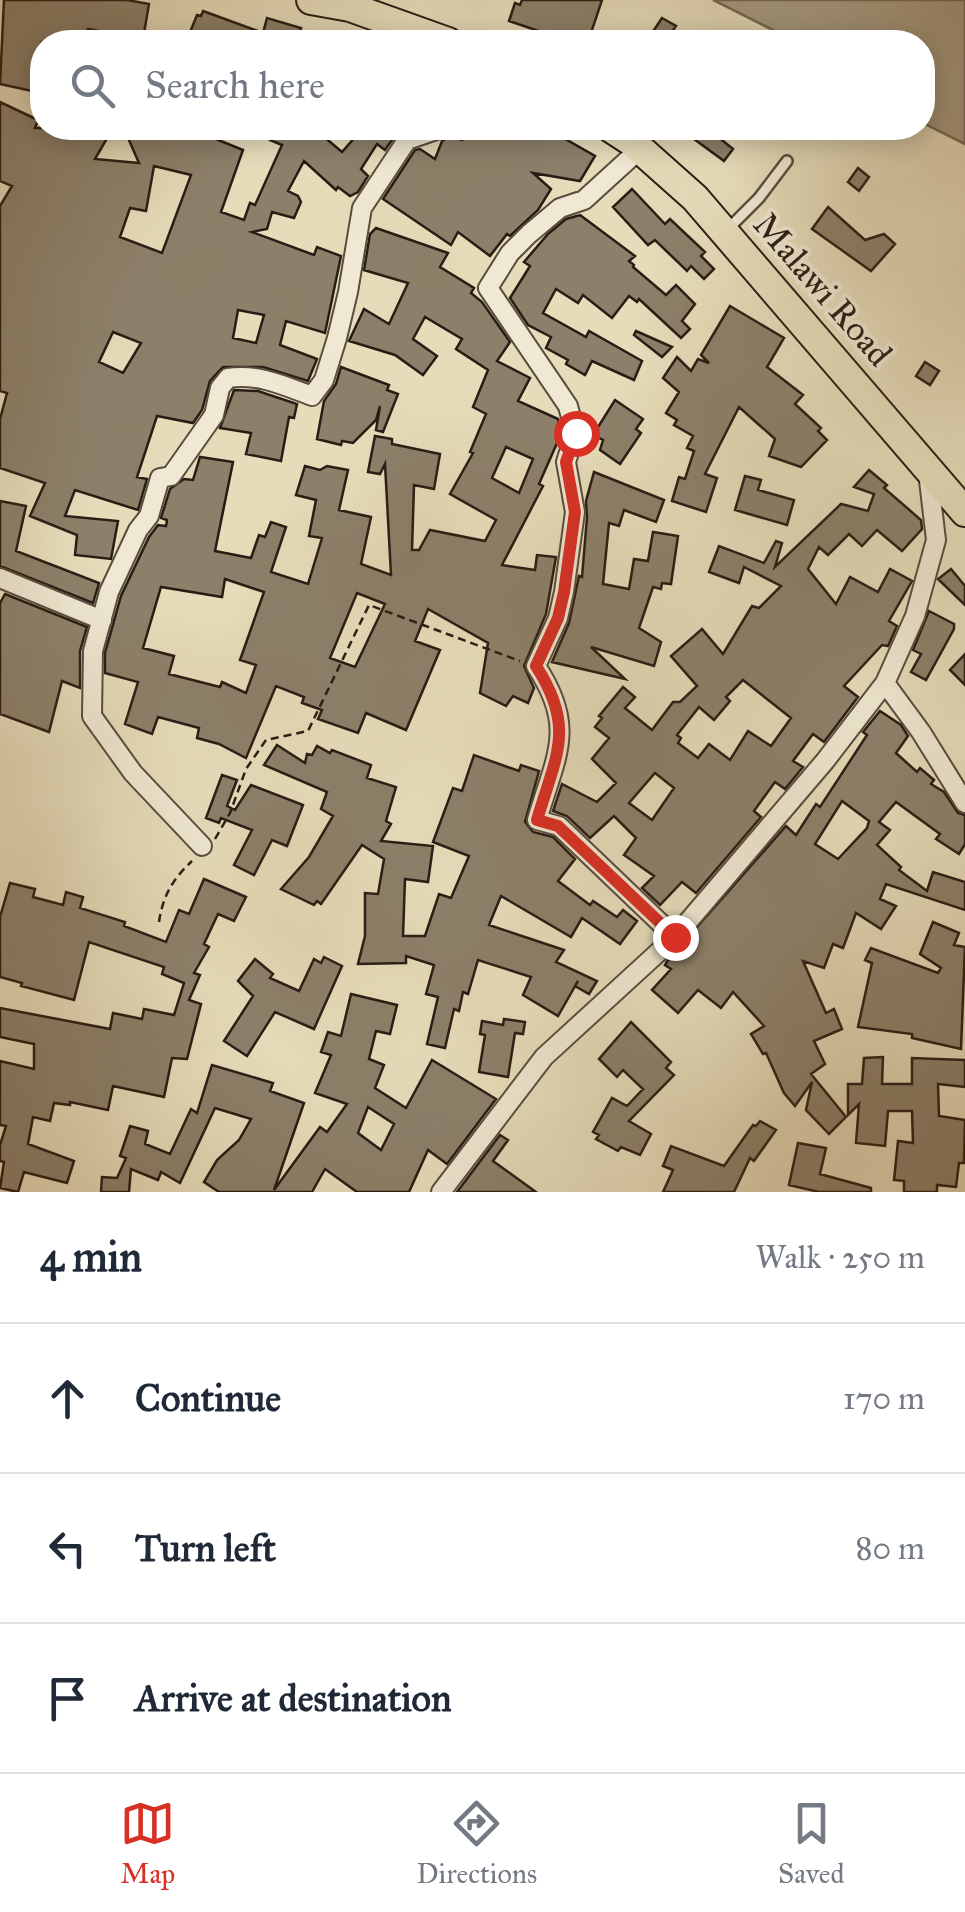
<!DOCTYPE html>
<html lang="en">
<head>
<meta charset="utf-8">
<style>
	:root { --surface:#fff; --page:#f6f6f7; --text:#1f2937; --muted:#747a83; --line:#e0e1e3; --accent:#d93025 }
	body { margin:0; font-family:"IM FELL Great Primer",serif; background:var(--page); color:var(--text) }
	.stop { position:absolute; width:30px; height:30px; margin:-22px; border:8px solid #d93025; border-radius:50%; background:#fff }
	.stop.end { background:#d93025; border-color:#fff; box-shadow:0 2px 10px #0008 }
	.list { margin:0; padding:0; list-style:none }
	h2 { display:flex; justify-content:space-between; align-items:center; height:130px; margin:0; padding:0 40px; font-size:42px }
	h2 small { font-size:32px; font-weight:400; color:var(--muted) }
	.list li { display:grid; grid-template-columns:65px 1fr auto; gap:30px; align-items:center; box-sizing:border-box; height:150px; padding:0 40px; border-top:2px solid var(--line) }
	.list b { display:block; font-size:38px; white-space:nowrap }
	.list em { font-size:32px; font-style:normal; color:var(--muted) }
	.icon { flex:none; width:55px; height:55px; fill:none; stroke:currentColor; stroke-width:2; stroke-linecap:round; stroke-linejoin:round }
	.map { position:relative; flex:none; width:965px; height:1192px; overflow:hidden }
	.search { position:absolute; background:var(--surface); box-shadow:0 5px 25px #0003; left:30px; right:30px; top:30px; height:110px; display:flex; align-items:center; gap:25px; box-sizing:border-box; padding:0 35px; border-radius:40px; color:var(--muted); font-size:38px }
	.sheet { height:580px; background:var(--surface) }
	nav { display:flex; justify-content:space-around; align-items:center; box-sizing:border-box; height:140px; border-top:2px solid var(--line); background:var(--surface); font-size:28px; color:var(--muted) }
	nav a { display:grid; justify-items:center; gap:5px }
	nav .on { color:var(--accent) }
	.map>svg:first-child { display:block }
</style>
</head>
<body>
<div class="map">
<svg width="965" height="1192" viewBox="0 0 965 1192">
	<rect width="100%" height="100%" fill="#e6dcba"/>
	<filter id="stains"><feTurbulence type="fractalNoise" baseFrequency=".002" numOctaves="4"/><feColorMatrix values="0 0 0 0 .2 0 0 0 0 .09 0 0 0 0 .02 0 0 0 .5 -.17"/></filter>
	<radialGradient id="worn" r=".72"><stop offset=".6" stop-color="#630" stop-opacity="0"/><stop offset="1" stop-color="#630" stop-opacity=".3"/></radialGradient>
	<path fill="#a69b82" stroke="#746856" stroke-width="2.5" d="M713,0H965V144L923,123L922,42H797Z"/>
	<path fill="#8c806a" stroke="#2a1c14" stroke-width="2.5" fill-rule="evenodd" d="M4,0H127L149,4L143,39L88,29L83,42H42V80L36,76L32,91L0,84Z
		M522,0H602L588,42H571L509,21L515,3L520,5Z
		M203,11L263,33L267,18L301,28L297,42H240L214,34L210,42H186L197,15L201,16Z
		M662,18L676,26L665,42H646Z
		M0,102L38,120L35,128H113L95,159L139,163L125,131L142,135L144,128H209L206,135L243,150L221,212L244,220L250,203L255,205L282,145L270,140L274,128H327L323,136L342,152L363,128H405L397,133L385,150L377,144L361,169L368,176L358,192L350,196L338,187L336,190L304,161L288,191L298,196L301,202L294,218L272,212L267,229L252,232L314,255L317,247L341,256L325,333L286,321L280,345L317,359L308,381L263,367H223L210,381L202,410L193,423L157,416L137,477L147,479L138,510L75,490L65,516L118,521L111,559L75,555L77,535L30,516L45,483L0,468V419L7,393L0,391V206L12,186L0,181ZM154,166L191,175L162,253L120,237L130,208L146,211ZM238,310L264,315L256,343L233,338ZM113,332L141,343L123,373L99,362Z
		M469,128H546L595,156L580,181L533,173L551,189L538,210L510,236L507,234L490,256L458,232L451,245L383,199L415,150L420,149L435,159L442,141L451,136L462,140Z
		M703,128H723L717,136L733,149L724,161L694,139Z
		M858,168L869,177L859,191L848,182Z
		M632,189L665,224L670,219L705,252L701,256L714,269L704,279L691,266L687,271L655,240L648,245L613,207Z
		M828,207L865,240L884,234L895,244L871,271L812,229Z
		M580,215L635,256L629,261L634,265L633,267L666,295L676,285L695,304L682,321L690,329L681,338L639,299L637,302L629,296L612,318L583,295L578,303L556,289L543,313L586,337L589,331L642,361L634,380L592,361L585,375L566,364L568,360L546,348L551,337L528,325L510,298L530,266L524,262L548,234L566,219Z
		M376,228L448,253L440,267L474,288L471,293L482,302L510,342L497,361L530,378L518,401L558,419L561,434L539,484L543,486L502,565L535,570L537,555L556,557L546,614L524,666L534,688L528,703L513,696L506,706L480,693L488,643L428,609L415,641L440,650L406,730L366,713L358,733L318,719L322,710L302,703L304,697L276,686L246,758L219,744L197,738L199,728L158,717L152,734L125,724L138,682L105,673V653L121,596L149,537L158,525L166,526L167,520L161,518L170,489L184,479L193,480L200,457L233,462L215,551L251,558L259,535L265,537L271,522L286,527L271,572L308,584L322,538L309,536L316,500L296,495L305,466L320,470L327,466L348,470L339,510L371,517L361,564L391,575L385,464L380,474L368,472L375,436L392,439V444L440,454L434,489L414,485L412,550H419L430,530L485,541L496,520L450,494L473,453L470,452L486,414L473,407L488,370L456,349L462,339L425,317L413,339L437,356L423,375L395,355L349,341L364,309L389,324L408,283L364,270L370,234ZM506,447L533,459L519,493L492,478ZM225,579L264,592L240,660L256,665L246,693L222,682L220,687L169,674L174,656L143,648L161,587L222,597ZM357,593L385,604L355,667L330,658Z
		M730,306L784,338L767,367L803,395L795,404L821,428L818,431L827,440L801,467L769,456L775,439L739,407L705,474L717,478L706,512L672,501L679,477L685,479L694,451L687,448L693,436L674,425L677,420L666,413L679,392L663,378L677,357L691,371L698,359L709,363L701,355Z
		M636,331L672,347L662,357L634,335Z
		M925,362L939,371L930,385L916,376Z
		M341,367L389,385L387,390L398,394L383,432L376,430L380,406L376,420L353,443L342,441L341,445L317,439L324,401L336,384Z
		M234,390L258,391L297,404L294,418L289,417L281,461L246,454L251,433L220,428Z
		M615,400L643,419L636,429L641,433L620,464L600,450L603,440L593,435Z
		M869,470L887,485L884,488L921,520L922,529L902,551L877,530L862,546L849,534L828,555L819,547L808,569L836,604L850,577L878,592L890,569L912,581L889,621L897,626L888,646L882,645L844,686L858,697L824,742L813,734L793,761L803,767L785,789L775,782L754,811L761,817L696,893L682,882L660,905L642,888L654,876L624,855L636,838L614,816L590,838L567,816L553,811L562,784L597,802L616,783L592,759L609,738L595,727L602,718L599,716L623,687L635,697L625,708L652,730L673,702H680L697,686L671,656L702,629L723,654L752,606L759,608L781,586L744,567L739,583L709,572L719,546L764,563L776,541L782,543L775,567L841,504L868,511L874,494L854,487ZM743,680L791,718L771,746L748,731L730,760L709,744L698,758L678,743L681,738L677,735L699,707L714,720L730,701L726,697ZM655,773L674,788L652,820L629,803Z
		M594,472L664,500L656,522L624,510L619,526L609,523L603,584L629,589L634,559L648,561L653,532L678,536L671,584L662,583L661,589L653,587L639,628L661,642L654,666L591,647L625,679L552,662L569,623L579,576L582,577L587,517L586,501Z
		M745,476L761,480L758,490L794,500L787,525L735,510Z
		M0,501L26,506L16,551L99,583L93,603L0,566Z
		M951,569L965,586V605L938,579Z
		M5,594L87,627L80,651V688L62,681L49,732L0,714V603Z
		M929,611L954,624V629L926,680L911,672L921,654L913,650Z
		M965,654V685L950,670Z
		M880,711L901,725L908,736L896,753L917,772L920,768L934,780L931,784L944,792L958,813L965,815V844L959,854L936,839L940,834L896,802L879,822L890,830L877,845L901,867L899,870L927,891L933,872L965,882V910L886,884L880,899L896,906L881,929L856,913L843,948L833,944L824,968L803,961L826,1013L834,1009L842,1029L814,1041L825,1064L811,1074L846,1117L829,1134L806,1110L812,1082L795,1106L784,1093L766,1053L763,1054L751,1034L764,1026L733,992L721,1008L698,990L678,1013L652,990L671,969L665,965L668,960L786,826L796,835L816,804L820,807L867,735L863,732ZM842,801L869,821L867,828L838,859L815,844Z
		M277,745L305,763L307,754L312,755L317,746L330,753L332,750L371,765L367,778L396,787L386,821L391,824L381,841L433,846L428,882L405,879L403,936H425L439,894L451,898L469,856L433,842L453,788L462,791L474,755L519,771L521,765L539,771L525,822L533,832L553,837L575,859L558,881L590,905L593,901L617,917L623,910L637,921L620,944L582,918L571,937L501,896L489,925L564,950L556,962L597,981L589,994L575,986L578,981L558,1016L523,995L531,977L478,960L468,994L463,992L459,1011L454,1009L445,1048L427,1044L438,997L426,994L434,965L406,956V963L358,964L365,936V893L378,894L384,859L362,845L321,904L317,901L314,905L281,889L309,857L333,816L321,809L327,792L264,765Z
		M222,775L237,780L227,806L235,810L251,785L303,805L287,846L272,840L254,875L234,865L252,830L221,818L219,823L206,818Z
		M204,879L246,897L234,921L218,914L204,944L209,947L194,973L200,975L189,1000L201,1004L187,1059L172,1058L164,1097L113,1086L108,1110L70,1102V1105L54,1103L50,1121L33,1117L28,1144L74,1161L67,1183L24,1172L18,1192L0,1188L4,1162L0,1161V1145L6,1126L0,1125V1061L34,1069V1044L0,1037V1008L110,1029L113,1013L142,1019L144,1009L174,1015L184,983L162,974L164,967L89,942L74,1000L21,986L22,983L0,977V917L10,883L35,889L33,897L63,905L66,892L83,897L80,908L125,922L124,926L166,942L179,910L189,914Z
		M933,922L959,933L954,945L965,947L961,1049L912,1038V1034L858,1027L872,963L865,960L871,948L938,973L941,968L920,954Z
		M324,957L342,966L314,1029L275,1012L247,1056L224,1041L253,996L238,981L255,959L273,974L270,978L299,991L314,959L321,963Z
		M351,994L397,1005L390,1034L376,1031L369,1059L384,1065L375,1088L406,1108L432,1060L496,1099L447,1164L428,1150L409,1192H357L325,1169L312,1192H219L204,1182L217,1160L239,1140L251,1119L215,1108L180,1183L161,1172L158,1180L131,1169L129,1192H101L102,1177L117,1178L126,1158L120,1156L130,1126L148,1131L145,1144L170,1154L191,1109L197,1113L212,1065L273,1083L270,1091L304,1103L274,1190L320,1127L327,1132L347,1104L315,1093L331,1055L321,1052L328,1032L341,1036ZM368,1107L394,1124L381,1150L358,1133Z
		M504,1019L525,1022L523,1034L515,1033L508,1077L479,1072L485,1035L480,1034L482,1021L503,1025Z
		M631,1022L671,1062L666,1068L674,1075L629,1121L651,1134L640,1155L621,1147L618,1151L596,1139L599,1135L593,1132L612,1098L627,1106L643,1089L623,1070L617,1077L599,1059Z
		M883,1057L882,1084H912V1058L965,1060V1087L938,1084L939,1116L965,1120L964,1163H959L956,1187L937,1185V1192H904V1181L894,1180L898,1141L913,1143L912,1111H888L885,1146L856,1143L859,1104L848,1115V1084H862L864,1058Z
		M760,1121L776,1130L754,1161L750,1158L734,1192H663L673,1170L663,1166L671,1146L724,1166L753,1125L756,1126Z
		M500,1135L508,1140L493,1161L536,1192H457Z
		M798,1143L826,1148L820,1174L871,1188V1192H819L789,1185Z"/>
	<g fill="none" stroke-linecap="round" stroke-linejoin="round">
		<defs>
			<path id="lane" d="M727,230L759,198L787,161"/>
			<path id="street" d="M640,149L584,200L560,208L529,234L510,253L488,288L568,406L575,433L566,462L575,512L564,592L558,618L536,666C577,728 556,755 537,820L559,826L675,937
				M0,578L102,620
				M885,683L921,732L965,803
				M202,846L133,773L92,716L93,651L109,592L138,530L149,516L160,478L171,476L214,415L220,388L228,378C258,373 285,386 312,396L324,380L337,338L348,292L362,208L407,140L442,128
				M441,1192L544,1057L675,937L825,761L885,683L915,616L936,540L928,472"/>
			<path id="primary" d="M311,0L350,7L448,42
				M611,128L631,141L695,198L965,512"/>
		</defs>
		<use href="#lane" stroke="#594c3e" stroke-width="14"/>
		<use href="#street" stroke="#594c3e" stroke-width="22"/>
		<use href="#primary" stroke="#2a1c14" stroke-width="32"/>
		<path stroke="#2a1c14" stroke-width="2.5" stroke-dasharray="8 5" stroke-linecap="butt" d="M215,839L230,813L246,769L266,740L308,731L369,605L520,661
			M159,922C163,895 173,879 192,861"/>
		<use href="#lane" stroke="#efe8d2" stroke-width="9"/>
		<use href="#street" stroke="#efe8d2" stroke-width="18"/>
		<use href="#primary" stroke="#e6dcba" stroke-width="28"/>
	</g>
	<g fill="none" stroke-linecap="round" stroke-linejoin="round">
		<path stroke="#d93025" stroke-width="12" d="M576,433L566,462L575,512L564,592L558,618L536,666C576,728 556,755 537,820L558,826L675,937"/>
	</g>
	<g text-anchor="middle" stroke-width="8" stroke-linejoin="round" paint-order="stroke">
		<g font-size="35" fill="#2a1c14" stroke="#efe8d2">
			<text transform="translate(823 289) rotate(49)" y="12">Malawi Road</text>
		</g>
	</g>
	<rect width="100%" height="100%" filter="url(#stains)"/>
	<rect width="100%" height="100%" fill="url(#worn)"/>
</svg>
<div class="stop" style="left:576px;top:433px"></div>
<div class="stop end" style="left:675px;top:937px"></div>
<div class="search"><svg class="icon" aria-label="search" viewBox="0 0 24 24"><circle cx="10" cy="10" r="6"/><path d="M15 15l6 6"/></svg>Search here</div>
</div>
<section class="sheet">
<h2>4 min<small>Walk · 250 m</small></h2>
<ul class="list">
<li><svg class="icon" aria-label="ahead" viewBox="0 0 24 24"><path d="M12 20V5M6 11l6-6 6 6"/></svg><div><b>Continue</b></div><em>170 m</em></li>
<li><svg class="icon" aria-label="left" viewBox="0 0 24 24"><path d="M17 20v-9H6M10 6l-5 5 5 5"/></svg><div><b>Turn left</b></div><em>80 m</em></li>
<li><svg class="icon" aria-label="arrive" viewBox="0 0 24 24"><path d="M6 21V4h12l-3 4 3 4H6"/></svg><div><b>Arrive at destination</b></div></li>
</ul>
</section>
<nav>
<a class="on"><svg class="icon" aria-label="map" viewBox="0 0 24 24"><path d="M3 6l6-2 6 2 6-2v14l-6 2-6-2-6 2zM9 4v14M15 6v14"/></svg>Map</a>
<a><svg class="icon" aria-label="directions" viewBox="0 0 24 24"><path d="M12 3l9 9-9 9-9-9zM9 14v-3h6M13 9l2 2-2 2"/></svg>Directions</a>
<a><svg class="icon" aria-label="saved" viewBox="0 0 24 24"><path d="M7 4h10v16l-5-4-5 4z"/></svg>Saved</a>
</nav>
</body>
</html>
